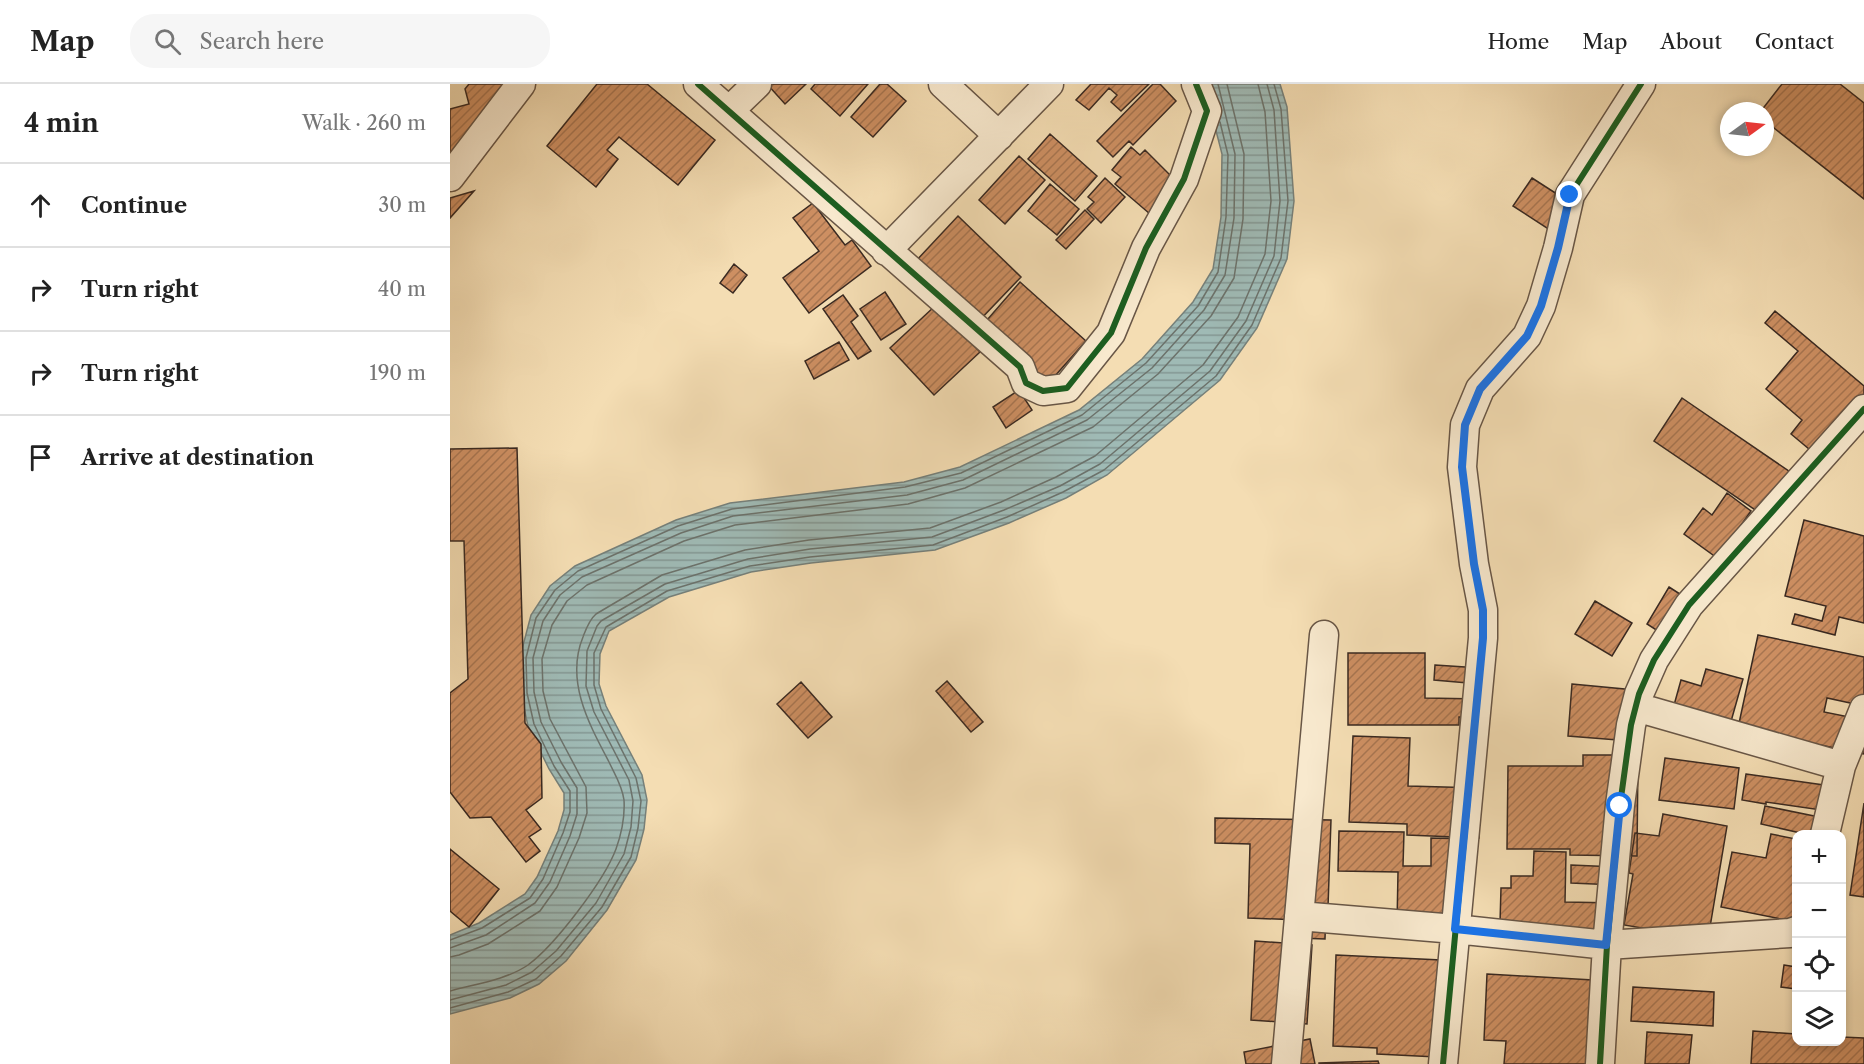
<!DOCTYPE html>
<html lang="en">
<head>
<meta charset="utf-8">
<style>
	:root { --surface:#fff; --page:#f6f6f6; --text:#222; --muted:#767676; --line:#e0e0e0 }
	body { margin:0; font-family:"Libre Caslon Text",serif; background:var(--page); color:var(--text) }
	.controls { position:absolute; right:18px; bottom:18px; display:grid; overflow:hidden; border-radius:12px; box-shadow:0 3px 9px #0003 }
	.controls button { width:54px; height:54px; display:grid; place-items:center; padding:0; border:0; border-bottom:2px solid var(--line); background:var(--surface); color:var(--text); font:30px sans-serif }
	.compass { position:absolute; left:1270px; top:18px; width:54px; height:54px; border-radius:50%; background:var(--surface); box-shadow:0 3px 9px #0003; rotate:75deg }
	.stop { position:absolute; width:18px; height:18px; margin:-14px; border:4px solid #1a73e8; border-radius:50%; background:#fff }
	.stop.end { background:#1a73e8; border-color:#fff; box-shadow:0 2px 6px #0008 }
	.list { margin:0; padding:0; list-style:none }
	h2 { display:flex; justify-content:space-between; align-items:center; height:78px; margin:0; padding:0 24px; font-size:26px }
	h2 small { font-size:20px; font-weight:400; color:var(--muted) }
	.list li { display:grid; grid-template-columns:39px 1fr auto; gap:18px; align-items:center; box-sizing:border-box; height:84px; padding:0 24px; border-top:2px solid var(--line) }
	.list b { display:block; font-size:22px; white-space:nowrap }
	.list em { font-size:20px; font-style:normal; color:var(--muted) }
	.icon { flex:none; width:33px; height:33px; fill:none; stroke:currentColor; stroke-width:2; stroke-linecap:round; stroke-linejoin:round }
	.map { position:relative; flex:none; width:1414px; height:980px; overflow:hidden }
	header { display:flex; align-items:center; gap:36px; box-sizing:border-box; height:84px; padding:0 30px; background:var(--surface); border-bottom:2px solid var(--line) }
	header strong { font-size:28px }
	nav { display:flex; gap:33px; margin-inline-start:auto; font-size:21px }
	.search { width:420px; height:54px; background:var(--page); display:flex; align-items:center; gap:15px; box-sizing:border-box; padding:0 21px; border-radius:24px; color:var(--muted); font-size:22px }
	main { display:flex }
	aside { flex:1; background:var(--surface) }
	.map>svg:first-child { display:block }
</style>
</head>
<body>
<header>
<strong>Map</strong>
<div class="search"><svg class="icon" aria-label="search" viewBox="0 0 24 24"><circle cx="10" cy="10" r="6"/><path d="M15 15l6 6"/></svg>Search here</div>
<nav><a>Home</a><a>Map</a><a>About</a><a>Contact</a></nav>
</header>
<main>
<aside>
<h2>4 min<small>Walk · 260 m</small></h2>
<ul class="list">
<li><svg class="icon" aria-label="ahead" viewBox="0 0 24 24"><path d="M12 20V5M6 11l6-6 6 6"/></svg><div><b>Continue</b></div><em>30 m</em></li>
<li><svg class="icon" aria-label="right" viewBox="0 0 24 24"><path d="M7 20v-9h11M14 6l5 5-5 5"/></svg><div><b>Turn right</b></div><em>40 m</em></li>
<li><svg class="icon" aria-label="right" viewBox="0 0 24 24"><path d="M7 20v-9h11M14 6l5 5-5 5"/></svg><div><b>Turn right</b></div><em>190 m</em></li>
<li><svg class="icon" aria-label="arrive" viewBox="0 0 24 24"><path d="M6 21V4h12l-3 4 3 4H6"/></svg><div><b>Arrive at destination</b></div></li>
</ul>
</aside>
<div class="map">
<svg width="1414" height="980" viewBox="0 0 1414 980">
	<defs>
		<pattern id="water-rules" width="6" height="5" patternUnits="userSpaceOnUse" patternTransform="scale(1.5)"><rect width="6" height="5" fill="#9fbab5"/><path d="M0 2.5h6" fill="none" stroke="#839793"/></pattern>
		<pattern id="building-hatch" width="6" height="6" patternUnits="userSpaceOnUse" patternTransform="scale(1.5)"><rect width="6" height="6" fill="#cd8f62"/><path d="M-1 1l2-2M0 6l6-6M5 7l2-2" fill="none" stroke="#a77550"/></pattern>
	</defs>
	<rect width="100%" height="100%" fill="#f4ddb3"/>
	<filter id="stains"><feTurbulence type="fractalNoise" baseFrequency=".00333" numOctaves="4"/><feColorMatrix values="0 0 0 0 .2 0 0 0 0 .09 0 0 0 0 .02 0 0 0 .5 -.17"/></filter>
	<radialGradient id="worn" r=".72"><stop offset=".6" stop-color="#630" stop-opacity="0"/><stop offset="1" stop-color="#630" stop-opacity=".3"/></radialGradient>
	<path fill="url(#water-rules)" stroke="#76807a" stroke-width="1.5" d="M754,0H830L837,23L844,117L837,175L807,244L770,296L657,391L616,414L559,439L485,466L361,479L301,488L219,513L159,547L150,570L149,600L156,622L192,691L197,716L194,745L186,776L157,826L116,877L89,900L60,914L0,930V851L29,839L75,810L87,793L108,747L114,726V709L99,685L78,642L71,610L70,573L81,531L100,502L125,482L226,436L280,419L454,398L510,383L629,326L692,275L743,218L763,185L771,133L772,70Z"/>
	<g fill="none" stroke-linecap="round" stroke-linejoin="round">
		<path stroke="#6c726b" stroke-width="1.5" d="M0,856L32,844L80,814L93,795L113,749L120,728V707L104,682L84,640L77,609L76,574L86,534L105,506L128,487L228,442L282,425L455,403L511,389L632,331L696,279L748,222L768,188L776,133L778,71L770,38
			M0,864L36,851L85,819L100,798L120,752L127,730V704L111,678L91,638L84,608L83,574L93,537L110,511L132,493L231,449L283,432L457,411L513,396L637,336L702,284L754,226L775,191L784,134L785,70L768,0
			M0,873L9,871L38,860L90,827L107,803L129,754L137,729L136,703L100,635L93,607L92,575L102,541L117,517L137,501L234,457L285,441L458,420L515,404L643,343L708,290L761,232L784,194L793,135L794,70L777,0
			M0,907C25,900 56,896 78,881C105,861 154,797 166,765C171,751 175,732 174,716C172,701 165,691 159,678C139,640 115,597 133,553C136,545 139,536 146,530L212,491L295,466L359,456L480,444L551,418L606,393L645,372L753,281L788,233L815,170L821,117L815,28L808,0
			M0,916L56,901L82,888L106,867L146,819L174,770L181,743L183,717L179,696L144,628L136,602L137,567L147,542L151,537L215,500L298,475L360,465L482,453L554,426L610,402L650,380L760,287L796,237L824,172L830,117L824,26L817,0
			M0,924L58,908L86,895L111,872L152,823L181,773L188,744L191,717L186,694L151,625L144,601V569L156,543L217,507L300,482L360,473L483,461L557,433L613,408L654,386L766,292L802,241L831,174L838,117L831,25L824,0"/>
	</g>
	<path fill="url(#building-hatch)" stroke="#392921" stroke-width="1.5" d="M19,0H75L0,97V25L19,20L15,5Z
		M147,0H197L265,56L228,101L169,53L157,66L168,75L146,103L97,62Z
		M317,0H356L335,20Z
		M365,0H418L390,32L361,5Z
		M430,0H437L456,17L423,53L401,33Z
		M641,0H699L671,27L661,18L667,11L659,4L639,26L626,16Z
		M703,0H710L726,17L683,61L679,57L663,73L647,57Z
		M1332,0H1390L1414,19V115L1315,37V27H1311Z
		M600,50L647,92L625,117L578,75Z
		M681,63L690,71L695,66L725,96L700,130L665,100L671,93L662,86Z
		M569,72L595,96L555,140L529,116Z
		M655,94L675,113L651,139L637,125L644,118L638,113Z
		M1082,94L1121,119L1103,148L1063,122Z
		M600,100L629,125L607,151L578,127Z
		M24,107L0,134V114Z
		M363,119L395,161L402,156L421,182L359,229L333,194L369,167L343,134Z
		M635,126L644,135L616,165L606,156Z
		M508,132L571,193L528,238L465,178Z
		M284,180L297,191L283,209L270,199Z
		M570,198L636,257L596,302L531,243Z
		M435,208L456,240L431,256L410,225Z
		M393,211L408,232L401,238L421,267L408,275L373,225Z
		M486,221L530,268L484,311L440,264Z
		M1325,227L1414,302V342L1371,375L1341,350L1352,336L1316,305L1348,267L1315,239Z
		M389,258L399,276L364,295L355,277Z
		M569,306L582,326L556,344L543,323Z
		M1232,314L1349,394L1320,436L1204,357Z
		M67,364L75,639L91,660L92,714L76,726L91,745L79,753L90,767L76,778L41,733L20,734L0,708V609L18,595L14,457H0V365Z
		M1277,409L1301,427L1287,447L1281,484L1234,450L1253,424L1262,431Z
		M1354,436L1414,452V539L1389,533L1385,551L1342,540L1345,530L1372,537L1376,522L1335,512Z
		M1219,503L1247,521L1225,558L1197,540Z
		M1145,517L1182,539L1162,572L1125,550Z
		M1308,551L1414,573V622L1377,614L1374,628L1414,636V670L1288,644Z
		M898,569H975V614L1030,615V633H1009V641H898Z
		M985,581L1030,584L1029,600L984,596Z
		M1256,585L1293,595L1278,648L1221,632L1231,596L1251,602Z
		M497,597L533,638L521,648L486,607Z
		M351,598L382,633L358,654L327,620Z
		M1122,600L1185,606L1180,657L1118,652Z
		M903,652L960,654L958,702L1030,704L1029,754L957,751V740L899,738Z
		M1133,671H1188L1187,772L1120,771V765H1057L1058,682H1133Z
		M1215,674L1289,684L1284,725L1209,716Z
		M1296,690L1395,704L1392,729L1316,718V720L1292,716Z
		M1414,719V813L1400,811Z
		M1315,722L1389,737L1386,750H1355L1311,740Z
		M1213,730L1277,742L1258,855L1174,841L1183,790L1179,789L1185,749L1209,752Z
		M765,734L881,736L878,823H876L875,855L848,854L849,836L798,834L800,760L765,759Z
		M889,747L954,748L953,782H981V754L1019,755L1017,847L947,840L948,788L888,787Z
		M1321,750L1346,755V838L1271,823L1282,768L1316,774Z
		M0,765L49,805L19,843L0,827Z
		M1084,767L1116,768L1115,818L1166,819L1136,861L1050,839L1051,804H1061V792H1083Z
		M1121,781L1166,783V801L1121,799Z
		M805,857L862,861L857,940L801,936Z
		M886,871L1012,877L1007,974L927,970V964L883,962Z
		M1334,881L1346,883V905L1331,903Z
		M1037,890L1160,897L1155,980H1054L1056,957L1034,956Z
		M1183,903L1264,908L1263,942L1181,937Z
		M1303,947L1346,950V958H1392V953L1414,954V980H1301Z
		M1197,948L1242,951L1239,980H1195Z
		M860,955L865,980H796L794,968Z
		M928,977L929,980H869V979Z"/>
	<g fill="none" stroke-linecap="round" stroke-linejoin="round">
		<defs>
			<path id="street" d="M248,0L570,283L576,299L593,307L617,304L661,249L696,164L734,95L757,27L746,0
				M493,0L549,52
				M279,27L307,0
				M0,93L71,0
				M436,167L599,0
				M1186,623L1391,682
				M1375,750L1391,682L1414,625
				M849,832L1005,845L1157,861L1340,849L1346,847
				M836,980L874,551
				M993,980L1033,554V526L1024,480L1012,383L1015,341L1030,305L1077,252L1091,222L1108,164L1120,111L1191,0
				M1150,980L1157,861L1170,721L1181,641L1189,610L1204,576L1239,521L1414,325"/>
		</defs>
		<use href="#street" stroke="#685646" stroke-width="31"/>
		<use href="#street" stroke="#f8e9ce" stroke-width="28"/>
		<defs>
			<path id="cycleway" d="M248,0L570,283L576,299L593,307L617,304L661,249L696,164L734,95L757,27L746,0
				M993,980L1033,554V526L1024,480L1012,383L1015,341L1030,305L1077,252L1091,222L1108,164L1120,111L1191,0
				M1150,980L1157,861L1170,721L1181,641L1189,610L1204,576L1239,521L1414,325"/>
		</defs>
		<use href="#cycleway" stroke="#f8e9ce" stroke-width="10"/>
		<use href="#cycleway" stroke="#1b5e20" stroke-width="6"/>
	</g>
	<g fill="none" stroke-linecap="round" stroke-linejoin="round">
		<path stroke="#1a73e8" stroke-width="8" d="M1120,111L1108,164L1091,222L1077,252L1030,305L1015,341L1012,383L1024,480L1033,526V554L1005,845L1156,861L1170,722"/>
	</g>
	<rect width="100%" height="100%" filter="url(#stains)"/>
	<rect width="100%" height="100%" fill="url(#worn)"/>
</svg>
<div class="controls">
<button>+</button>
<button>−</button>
<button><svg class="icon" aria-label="locate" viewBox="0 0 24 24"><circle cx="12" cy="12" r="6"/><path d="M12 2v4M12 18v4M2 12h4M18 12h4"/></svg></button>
<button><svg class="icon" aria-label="layers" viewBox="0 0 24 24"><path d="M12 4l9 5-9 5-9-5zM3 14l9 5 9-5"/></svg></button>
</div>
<svg class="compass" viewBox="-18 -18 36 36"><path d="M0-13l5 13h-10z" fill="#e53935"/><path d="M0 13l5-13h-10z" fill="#767676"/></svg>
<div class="stop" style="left:1170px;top:722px"></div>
<div class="stop end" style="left:1120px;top:111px"></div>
</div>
</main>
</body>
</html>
